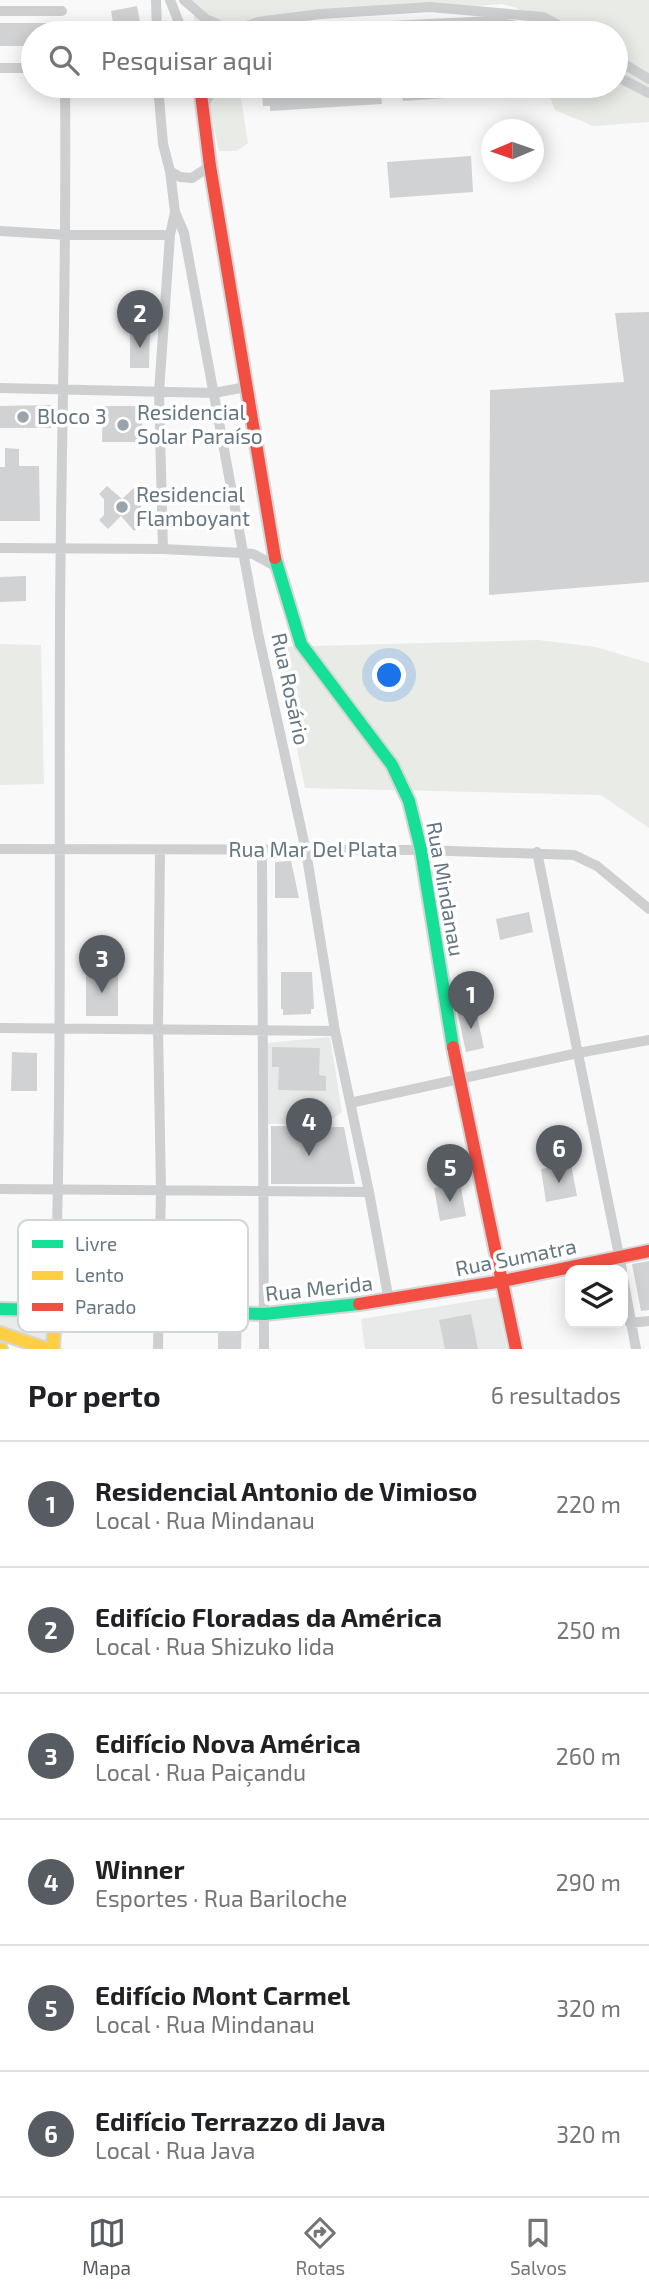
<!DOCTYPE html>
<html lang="pt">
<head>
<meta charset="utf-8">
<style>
	:root { --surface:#fff; --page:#f2f2f2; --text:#202124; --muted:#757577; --line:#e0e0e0; --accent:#565c61 }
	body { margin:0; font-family:"Exo 2",sans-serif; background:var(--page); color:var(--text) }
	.controls { position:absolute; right:21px; bottom:21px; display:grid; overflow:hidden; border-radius:14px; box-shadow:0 4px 18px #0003 }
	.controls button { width:63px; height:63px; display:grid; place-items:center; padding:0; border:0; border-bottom:2px solid var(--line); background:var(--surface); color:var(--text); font:35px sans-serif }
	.compass { position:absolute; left:481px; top:119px; width:63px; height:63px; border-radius:50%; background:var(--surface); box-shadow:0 4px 18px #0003; rotate:268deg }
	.you { position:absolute; left:390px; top:676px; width:24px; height:24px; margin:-18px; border:5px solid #fff; border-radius:50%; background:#1a73e8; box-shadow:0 0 0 10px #1a73e833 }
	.badge { display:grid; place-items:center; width:46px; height:46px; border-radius:50%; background:var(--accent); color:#fff; font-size:23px; font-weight:700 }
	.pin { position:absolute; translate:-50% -58px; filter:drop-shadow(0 2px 4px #0008) }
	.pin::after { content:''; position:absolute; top:37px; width:24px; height:21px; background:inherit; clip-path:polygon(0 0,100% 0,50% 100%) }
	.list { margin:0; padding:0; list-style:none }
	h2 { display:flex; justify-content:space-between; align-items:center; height:91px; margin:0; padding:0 28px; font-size:30px }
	h2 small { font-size:23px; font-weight:400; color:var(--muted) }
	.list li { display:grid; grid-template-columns:46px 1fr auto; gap:21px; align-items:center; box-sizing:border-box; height:126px; padding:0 28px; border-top:2px solid var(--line) }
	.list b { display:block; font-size:26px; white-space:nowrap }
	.list p { margin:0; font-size:23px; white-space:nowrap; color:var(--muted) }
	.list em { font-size:23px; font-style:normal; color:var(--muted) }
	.icon { flex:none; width:38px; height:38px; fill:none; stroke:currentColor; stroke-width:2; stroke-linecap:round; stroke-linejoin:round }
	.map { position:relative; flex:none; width:649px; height:1349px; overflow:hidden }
	.search { position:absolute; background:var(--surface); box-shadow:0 4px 18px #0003; left:21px; right:21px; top:21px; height:77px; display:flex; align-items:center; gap:18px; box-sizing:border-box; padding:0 24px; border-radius:38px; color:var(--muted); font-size:26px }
	.sheet { height:847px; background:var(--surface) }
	nav { display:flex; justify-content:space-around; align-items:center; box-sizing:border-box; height:98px; border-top:2px solid var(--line); background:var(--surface); font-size:19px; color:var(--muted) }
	nav a { display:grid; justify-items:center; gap:4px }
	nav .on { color:var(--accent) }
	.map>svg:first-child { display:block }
</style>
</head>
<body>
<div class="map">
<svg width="649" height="1349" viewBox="0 0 649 1349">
	<rect width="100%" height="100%" fill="#f9f9f9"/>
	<path fill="#e8e9e9" d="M330,1037L342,1112L325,1124H268L267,1043Z
		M497,1297L507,1349H365L361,1319Z"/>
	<path fill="#e8ebe6" d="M191,0H649V122L593,126L555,110L546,86H616V33H535L517,8L502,4L292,21L255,27L242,33H197Z
		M205,86H239L248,143L237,151H219Z
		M538,640L596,647L649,663V828L601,795L305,788L276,647Z
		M0,644L41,645L44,784L0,785Z
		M49,1316L47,1346L0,1329V1317Z"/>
	<path fill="#d0d2d3" d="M137,6L142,33H119L117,21L113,22L111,11Z
		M0,23H63V33H33V46H0Z
		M345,86H516L517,93L403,101L402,94L381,96L382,104L270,111V106H263L262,93L305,91V89Z
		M471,156L473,192L390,198L387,162Z
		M649,312V582L489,595L490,390L624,382L615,313Z
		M130,328H150L149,368H130Z
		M51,405V428H0V406Z
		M103,406H142L143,442H102Z
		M5,448L19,449V466H39L40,521H0V467H5Z
		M137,485L146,494L141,499V516L145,520L134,531L121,516L108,529L99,520L104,515V499L99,494L107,486L122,499Z
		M26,576V601L0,602V577Z
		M291,861L299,898H275V862Z
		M529,912L533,932L500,940L496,919Z
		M86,972H118V1016H86Z
		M281,972H312L314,1009H311V1014L283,1015V1009H281Z
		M475,1006L484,1048L466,1052L457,1010Z
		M272,1047L320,1048L319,1075L326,1076V1091L278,1090L279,1067H272Z
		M12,1052L37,1053V1091H11Z
		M271,1126L344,1127L355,1184H271Z
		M571,1164L577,1196L546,1202L541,1169Z
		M460,1182L466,1216L440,1221L434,1188Z
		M649,1261V1310L641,1311L632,1264Z
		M471,1314L478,1349H445L439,1320Z
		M218,1322H242L241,1349H218Z"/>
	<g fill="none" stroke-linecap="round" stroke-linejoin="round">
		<defs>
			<path id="fast" d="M275,558L301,644L392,765L409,801L421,850L453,1047
				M0,1309L265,1314L359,1304"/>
			<path id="slow" d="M0,1333L47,1349
				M0,1349H1
				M53,1349L55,1309"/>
			<path id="jam" d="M200,86L210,166L275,558
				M453,1047L516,1349
				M359,1304L503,1281L649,1251"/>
		</defs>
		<use href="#fast" stroke="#d5d6d7" stroke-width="16"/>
		<use href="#slow" stroke="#d5d6d7" stroke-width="16"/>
		<use href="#jam" stroke="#d5d6d7" stroke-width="16"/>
		<path stroke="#cecfd0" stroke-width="10" d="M156,0L157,33
			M170,0L183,33
			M184,0L206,19L232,31
			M0,11H62
			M226,33L258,22L320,14L430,7L543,17L573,33
			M278,33L290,31L492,21L551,33
			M616,59L649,79
			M0,68H33
			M616,76L649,93
			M158,86L163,144L170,171L175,212L184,233L258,633L306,851L335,1031L369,1192L389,1301
			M203,106L215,86
			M170,171L180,177L192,178L210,166
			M0,231L67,235H170
			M0,388L214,393L246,387
			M0,548L163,549L243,553L253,554L277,567
			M163,549L159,392L170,235L175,212
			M0,849L421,850L574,855L597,866L649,909
			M262,851L264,1349
			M537,852L622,1270
			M0,1028L335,1031
			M350,1103L578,1053L649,1040
			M0,1189L369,1192
			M623,1278L636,1349
			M55,1309C62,1079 59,850 60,620C61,442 67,264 65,86
			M630,1323L649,1321
			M158,1349L161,1190L158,1029L160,851"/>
		<use href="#fast" stroke="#16e098" stroke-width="12"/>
		<use href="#slow" stroke="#ffcf43" stroke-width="12"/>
		<use href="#jam" stroke="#f24e42" stroke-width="12"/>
	</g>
	<g fill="#99a4ac" stroke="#fff" stroke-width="2.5">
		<circle cx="23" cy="417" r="7"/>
		<circle cx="123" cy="425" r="7"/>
		<circle cx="122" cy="507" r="7"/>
	</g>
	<g text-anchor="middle" stroke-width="7" stroke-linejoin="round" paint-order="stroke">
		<g font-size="21" fill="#657683" stroke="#fff" text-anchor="start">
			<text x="137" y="420">Residencial<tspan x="137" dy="24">Solar Paraíso</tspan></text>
			<text x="37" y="424">Bloco 3</text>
			<text x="136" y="502">Residencial<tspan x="136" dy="24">Flamboyant</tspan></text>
		</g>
		<g font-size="21" fill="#657683" stroke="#fff">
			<text transform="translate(290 689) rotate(78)" y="7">Rua Rosário</text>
			<text x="313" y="857">Rua Mar Del Plata</text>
			<text transform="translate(445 889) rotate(80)" y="7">Rua Mindanau</text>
			<text transform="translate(516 1258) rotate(-11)" y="7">Rua Sumatra</text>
			<text transform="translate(319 1289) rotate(-6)" y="7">Rua Merida</text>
		</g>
	</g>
	<rect x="18" y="1220" width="230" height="112" rx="10" fill="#fff" stroke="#d1d6da" stroke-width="2"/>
	<rect x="32" y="1240" width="31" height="8" fill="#16e098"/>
	<rect x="32" y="1271" width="31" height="9" fill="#ffcf43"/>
	<rect x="32" y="1303" width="31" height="8" fill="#f24e42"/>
	<g font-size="19" fill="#657683">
		<text x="75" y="1251">Livre</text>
		<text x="75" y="1282">Lento</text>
		<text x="75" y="1314">Parado</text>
	</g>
</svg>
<div class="controls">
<button><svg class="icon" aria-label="layers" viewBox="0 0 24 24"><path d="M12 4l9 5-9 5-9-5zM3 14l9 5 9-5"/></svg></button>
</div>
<svg class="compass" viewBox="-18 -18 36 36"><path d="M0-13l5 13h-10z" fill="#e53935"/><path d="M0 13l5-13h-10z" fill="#757577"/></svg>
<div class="you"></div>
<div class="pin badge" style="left:471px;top:1029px">1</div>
<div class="pin badge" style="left:140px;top:348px">2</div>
<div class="pin badge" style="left:102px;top:993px">3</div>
<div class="pin badge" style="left:309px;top:1156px">4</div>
<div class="pin badge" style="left:450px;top:1202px">5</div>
<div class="pin badge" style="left:559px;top:1183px">6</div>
<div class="search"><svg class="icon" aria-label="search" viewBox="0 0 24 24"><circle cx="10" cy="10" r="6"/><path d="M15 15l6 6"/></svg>Pesquisar aqui</div>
</div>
<section class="sheet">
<h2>Por perto<small>6 resultados</small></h2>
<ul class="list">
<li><span class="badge">1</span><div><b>Residencial Antonio de Vimioso</b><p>Local · Rua Mindanau</p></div><em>220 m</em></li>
<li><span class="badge">2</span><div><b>Edifício Floradas da América</b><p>Local · Rua Shizuko Iida</p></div><em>250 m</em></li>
<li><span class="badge">3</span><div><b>Edifício Nova América</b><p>Local · Rua Paiçandu</p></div><em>260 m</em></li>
<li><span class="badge">4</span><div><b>Winner</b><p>Esportes · Rua Bariloche</p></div><em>290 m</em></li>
<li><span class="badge">5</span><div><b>Edifício Mont Carmel</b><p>Local · Rua Mindanau</p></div><em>320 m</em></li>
<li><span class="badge">6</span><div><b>Edifício Terrazzo di Java</b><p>Local · Rua Java</p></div><em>320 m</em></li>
</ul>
</section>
<nav>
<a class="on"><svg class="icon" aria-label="map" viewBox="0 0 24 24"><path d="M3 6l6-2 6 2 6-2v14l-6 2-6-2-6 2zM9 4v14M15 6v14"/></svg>Mapa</a>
<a><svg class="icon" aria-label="directions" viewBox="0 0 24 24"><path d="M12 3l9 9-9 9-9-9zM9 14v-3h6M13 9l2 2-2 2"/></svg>Rotas</a>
<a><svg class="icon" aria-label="saved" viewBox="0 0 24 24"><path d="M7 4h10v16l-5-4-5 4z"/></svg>Salvos</a>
</nav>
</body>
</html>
